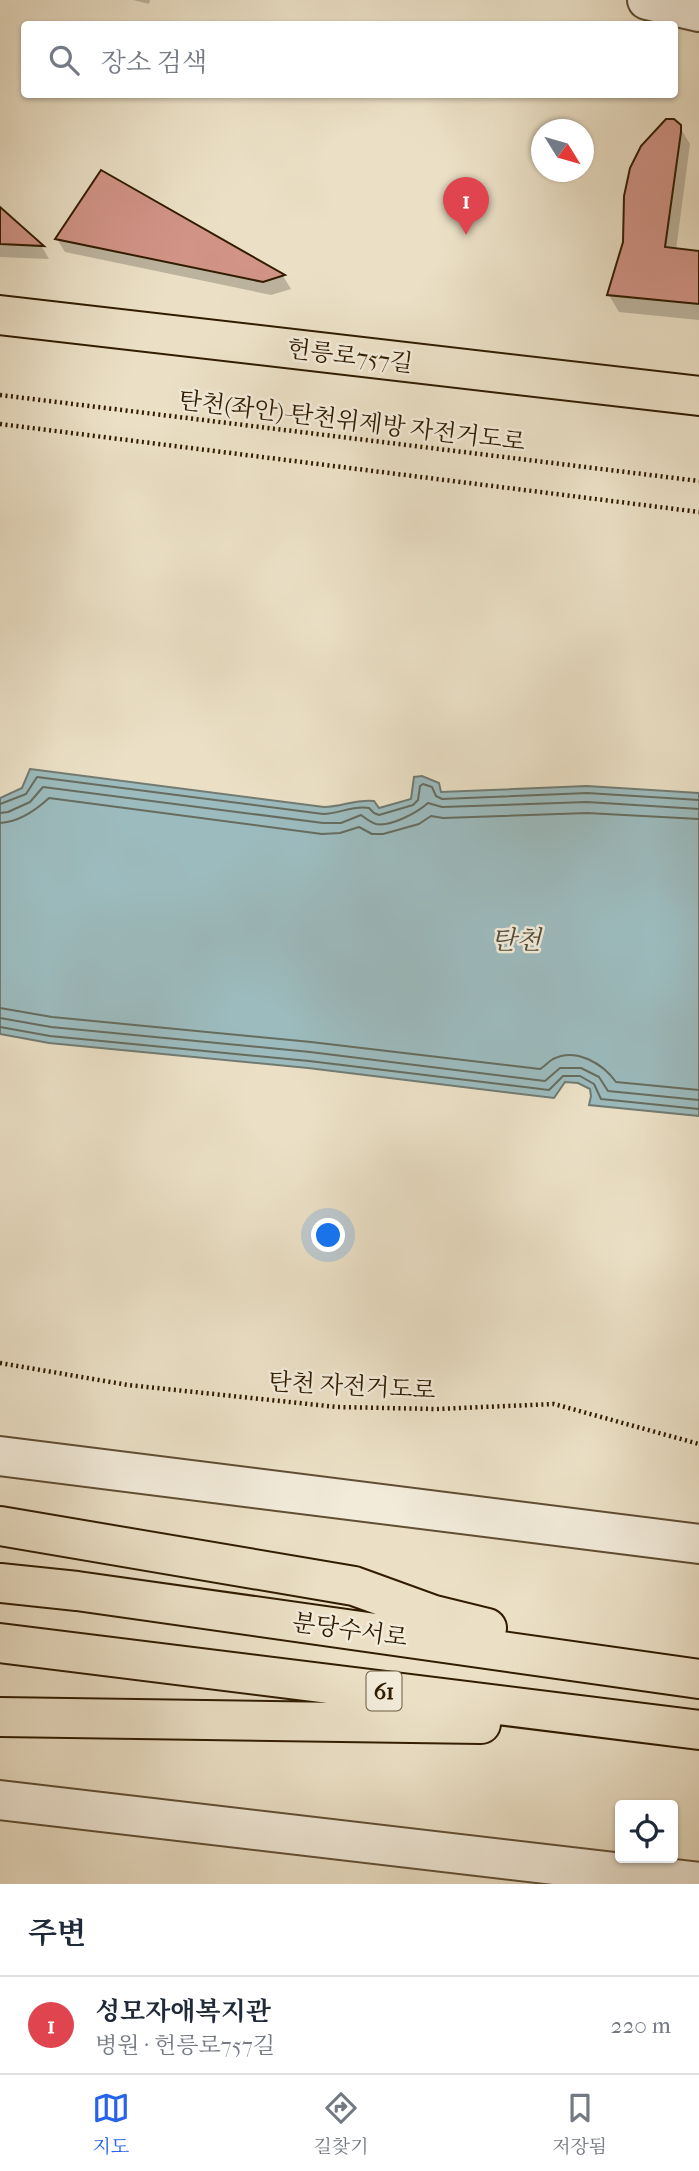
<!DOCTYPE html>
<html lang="ko">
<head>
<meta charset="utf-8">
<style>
	:root { --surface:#fff; --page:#f2f2f3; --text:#1f2937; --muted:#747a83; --line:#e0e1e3; --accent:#2563eb }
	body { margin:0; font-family:"IM FELL French Canon","Noto Serif KR",serif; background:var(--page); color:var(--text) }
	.controls { position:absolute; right:21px; bottom:21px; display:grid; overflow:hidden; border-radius:7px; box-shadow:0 2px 5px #0004 }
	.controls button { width:63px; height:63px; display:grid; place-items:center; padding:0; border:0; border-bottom:2px solid var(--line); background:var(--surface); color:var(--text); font:35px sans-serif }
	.compass { position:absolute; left:531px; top:119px; width:63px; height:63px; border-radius:50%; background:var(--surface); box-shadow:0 2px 5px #0004; rotate:127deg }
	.you { position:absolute; left:329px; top:1236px; width:24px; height:24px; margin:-18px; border:5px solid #fff; border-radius:50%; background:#1a73e8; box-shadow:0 0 0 10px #1a73e833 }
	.badge { display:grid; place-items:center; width:46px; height:46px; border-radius:50%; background:var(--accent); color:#fff; font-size:23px; font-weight:700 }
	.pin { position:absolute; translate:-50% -58px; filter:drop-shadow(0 2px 4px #0008) }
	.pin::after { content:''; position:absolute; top:37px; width:24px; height:21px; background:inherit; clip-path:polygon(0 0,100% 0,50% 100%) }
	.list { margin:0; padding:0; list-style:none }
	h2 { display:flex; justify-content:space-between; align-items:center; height:91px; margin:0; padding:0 28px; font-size:30px }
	h2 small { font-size:23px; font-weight:400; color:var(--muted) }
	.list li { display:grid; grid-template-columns:46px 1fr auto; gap:21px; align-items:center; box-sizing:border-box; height:98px; padding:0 28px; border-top:2px solid var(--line) }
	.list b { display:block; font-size:26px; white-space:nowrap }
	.list p { margin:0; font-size:23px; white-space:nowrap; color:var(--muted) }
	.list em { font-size:23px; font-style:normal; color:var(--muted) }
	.icon { flex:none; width:38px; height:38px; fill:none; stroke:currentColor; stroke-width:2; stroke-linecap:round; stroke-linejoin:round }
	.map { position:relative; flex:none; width:699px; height:1884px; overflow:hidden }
	.search { position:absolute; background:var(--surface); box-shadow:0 2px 5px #0004; left:21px; right:21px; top:21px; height:77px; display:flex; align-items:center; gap:18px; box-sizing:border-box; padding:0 24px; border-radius:7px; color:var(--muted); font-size:26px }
	.sheet { height:189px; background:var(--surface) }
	nav { display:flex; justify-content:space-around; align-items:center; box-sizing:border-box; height:98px; border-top:2px solid var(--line); background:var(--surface); font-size:19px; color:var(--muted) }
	nav a { display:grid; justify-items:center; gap:4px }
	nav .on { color:var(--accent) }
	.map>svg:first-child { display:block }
</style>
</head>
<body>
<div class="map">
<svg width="699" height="1884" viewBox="0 0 699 1884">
	<rect width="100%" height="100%" fill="#ebe0c6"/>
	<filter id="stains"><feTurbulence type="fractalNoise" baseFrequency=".00286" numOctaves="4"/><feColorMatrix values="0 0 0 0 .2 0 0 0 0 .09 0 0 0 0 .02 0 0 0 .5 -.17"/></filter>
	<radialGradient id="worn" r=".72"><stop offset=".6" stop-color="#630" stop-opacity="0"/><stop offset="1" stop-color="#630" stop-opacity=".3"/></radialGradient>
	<path fill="#9cbbbe" stroke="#717b72" stroke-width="2" d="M30,769L324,807C342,807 355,799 374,801L379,808L411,799L414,777L422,776L439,783L441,792L587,786L699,793V1116L589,1105L591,1096L590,1089L578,1083L565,1082L554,1098L308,1068L49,1043L0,1034V798L22,788Z"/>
	<path fill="#0003" d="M133,0H150L149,4Z
		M666,121L679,126L690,144L676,250L699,253V320L619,312L609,295L624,243L643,147Z
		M102,173L283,276L291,289L271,295L65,252L57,239Z
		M0,210L42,247L49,259L0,257Z"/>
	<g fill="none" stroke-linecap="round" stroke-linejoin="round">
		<path stroke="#666c5f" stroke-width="2" d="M0,804L26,794L37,777L323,814C339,814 353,805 369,808L374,813L379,815L413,805L418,800L420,786L423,784L432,787L436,796L442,799L587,793L699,800
			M0,813L8,812L30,802L43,787L323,823H341L361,815C365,818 370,822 376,824C391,827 418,812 428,803L442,807L587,802L699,809
			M0,823C20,822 36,810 49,798L322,834L340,833L359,827L372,834H383L419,824L431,816L443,818L587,813L699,819
			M0,1008L52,1017L311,1042L540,1069C544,1067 548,1062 553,1059C576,1047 603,1064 616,1082L699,1090
			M0,1018L51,1027L310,1052L545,1081L560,1068H581L599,1077L608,1091L699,1100
			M0,1027L50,1036L309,1061L549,1090L563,1076H580L594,1084L601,1099L699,1109"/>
	</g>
	<path fill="#d19487" stroke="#311c00" stroke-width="2" d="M666,119H674L681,125V132L665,247L699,251V304L607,295L623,242L624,196L630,168L641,146Z
		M101,170L285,275L263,282L55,239Z
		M0,207L44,246L0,244Z"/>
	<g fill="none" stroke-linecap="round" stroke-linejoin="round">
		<defs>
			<path id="minor" d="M647,0L699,12
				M0,1456L699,1544
				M0,1800L699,1882"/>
			<path id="major" d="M0,315L699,396"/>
			<path id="highway" d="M0,1526L354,1586L434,1615L487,1628
				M0,1583L77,1591L699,1679
				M0,1643L699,1730
				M0,1717L481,1724"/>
		</defs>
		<use href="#minor" stroke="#604d32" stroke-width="42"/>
		<use href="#major" stroke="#311c00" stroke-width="42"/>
		<use href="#highway" stroke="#311c00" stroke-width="42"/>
		<path stroke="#311c00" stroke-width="4.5" stroke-dasharray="2 3.5" stroke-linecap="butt" d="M0,395L699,481
			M0,424L699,512
			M0,1363L128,1385L337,1407L436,1409L554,1404L699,1444"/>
		<use href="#minor" stroke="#f2ebda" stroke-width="38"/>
		<use href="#major" stroke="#ebe0c6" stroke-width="38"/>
		<use href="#highway" stroke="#ebe0c6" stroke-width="38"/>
	</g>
	<g text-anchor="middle" stroke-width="5" stroke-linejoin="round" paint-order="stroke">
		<rect fill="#f2ebda" stroke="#6b5a41" stroke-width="2" x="366.5" y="1671.5" width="35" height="39" rx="5"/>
		<g font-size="23" font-weight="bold" fill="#311c00">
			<text x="384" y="1699">61</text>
		</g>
		<g font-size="24" fill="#311c00" stroke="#f2ebda">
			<text transform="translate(350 356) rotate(7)" y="8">헌릉로757길</text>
			<text transform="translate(352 421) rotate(7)" y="8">탄천(좌안)-탄천위제방 자전거도로</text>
			<text transform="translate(352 1386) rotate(3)" y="8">탄천 자전거도로</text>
			<text transform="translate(350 1630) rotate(8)" y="8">분당수서로</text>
		</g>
		<g font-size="26" font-style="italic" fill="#514c39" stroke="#f2ebda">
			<text x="516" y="949">탄천</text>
		</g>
	</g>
	<rect width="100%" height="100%" filter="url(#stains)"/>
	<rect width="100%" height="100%" fill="url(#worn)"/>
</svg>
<div class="controls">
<button><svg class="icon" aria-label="locate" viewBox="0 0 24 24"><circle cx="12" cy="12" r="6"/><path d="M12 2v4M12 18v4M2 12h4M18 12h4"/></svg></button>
</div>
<svg class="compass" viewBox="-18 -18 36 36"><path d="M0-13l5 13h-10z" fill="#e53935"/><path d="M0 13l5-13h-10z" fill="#747a83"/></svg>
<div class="you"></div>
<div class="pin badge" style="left:466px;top:235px;background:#e0444e">1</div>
<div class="search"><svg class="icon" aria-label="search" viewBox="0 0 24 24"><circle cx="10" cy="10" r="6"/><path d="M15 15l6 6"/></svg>장소 검색</div>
</div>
<section class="sheet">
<h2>주변<small></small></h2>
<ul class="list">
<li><span class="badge" style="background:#e0444e">1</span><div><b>성모자애복지관</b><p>병원 · 헌릉로757길</p></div><em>220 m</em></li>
</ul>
</section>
<nav>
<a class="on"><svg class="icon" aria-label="map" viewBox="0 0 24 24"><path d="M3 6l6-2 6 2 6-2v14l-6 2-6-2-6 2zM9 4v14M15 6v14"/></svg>지도</a>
<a><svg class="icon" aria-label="directions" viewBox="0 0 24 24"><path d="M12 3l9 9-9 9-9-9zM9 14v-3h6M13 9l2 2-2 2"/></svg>길찾기</a>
<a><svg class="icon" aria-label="saved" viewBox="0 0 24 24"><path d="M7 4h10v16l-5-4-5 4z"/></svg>저장됨</a>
</nav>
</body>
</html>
